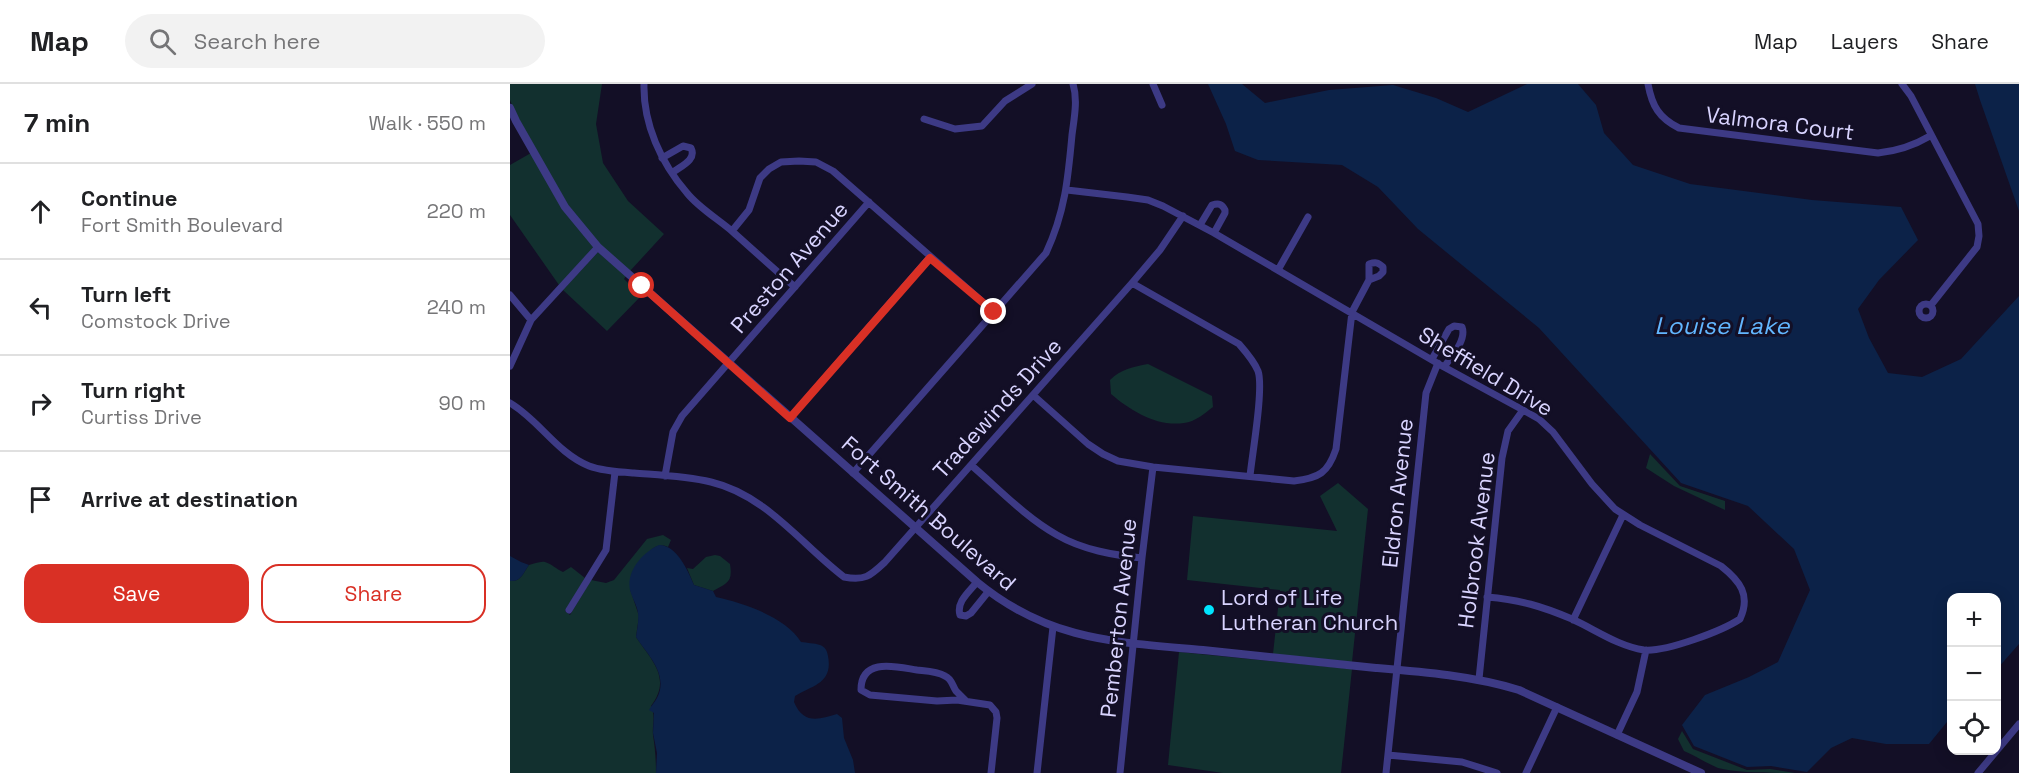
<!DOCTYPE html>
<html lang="en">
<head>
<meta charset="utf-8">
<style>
	:root { --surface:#fff; --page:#f2f2f2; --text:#202124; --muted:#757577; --line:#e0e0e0; --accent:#d93025 }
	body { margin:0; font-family:"Space Grotesk",sans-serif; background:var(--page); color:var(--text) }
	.controls { position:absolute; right:18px; bottom:18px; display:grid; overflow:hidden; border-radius:12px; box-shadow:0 3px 15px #0003 }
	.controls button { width:54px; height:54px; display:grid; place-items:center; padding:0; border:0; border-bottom:2px solid var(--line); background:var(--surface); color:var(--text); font:30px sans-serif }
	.stop { position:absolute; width:18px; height:18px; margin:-14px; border:4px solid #d93025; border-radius:50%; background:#fff }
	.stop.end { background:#d93025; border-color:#fff; box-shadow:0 2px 6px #0008 }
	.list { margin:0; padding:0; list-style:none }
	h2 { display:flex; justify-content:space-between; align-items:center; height:78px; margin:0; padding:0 24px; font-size:26px }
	h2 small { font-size:20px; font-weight:400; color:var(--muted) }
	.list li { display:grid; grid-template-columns:39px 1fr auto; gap:18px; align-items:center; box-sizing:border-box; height:96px; padding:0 24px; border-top:2px solid var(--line) }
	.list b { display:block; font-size:22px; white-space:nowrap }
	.list p { margin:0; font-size:20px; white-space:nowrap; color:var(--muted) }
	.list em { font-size:20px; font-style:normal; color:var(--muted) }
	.actions { display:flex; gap:12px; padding:18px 24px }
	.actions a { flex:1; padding:14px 0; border:2px solid var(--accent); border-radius:18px; text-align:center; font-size:21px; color:var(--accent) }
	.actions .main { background:var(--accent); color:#fff }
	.icon { flex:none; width:33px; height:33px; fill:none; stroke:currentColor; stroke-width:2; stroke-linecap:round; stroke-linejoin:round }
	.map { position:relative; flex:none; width:1509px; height:689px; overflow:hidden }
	header { display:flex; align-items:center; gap:36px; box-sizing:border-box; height:84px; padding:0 30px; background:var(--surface); border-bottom:2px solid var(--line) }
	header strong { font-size:28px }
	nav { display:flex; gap:33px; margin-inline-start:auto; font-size:21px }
	.search { width:420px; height:54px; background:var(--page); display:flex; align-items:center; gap:15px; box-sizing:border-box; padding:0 21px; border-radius:33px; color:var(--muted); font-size:22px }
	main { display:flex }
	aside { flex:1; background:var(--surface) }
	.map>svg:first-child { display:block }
</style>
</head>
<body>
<header>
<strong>Map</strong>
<div class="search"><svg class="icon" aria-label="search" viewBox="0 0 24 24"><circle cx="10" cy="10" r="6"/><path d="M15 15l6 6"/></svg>Search here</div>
<nav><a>Map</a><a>Layers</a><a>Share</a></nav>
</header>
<main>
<aside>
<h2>7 min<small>Walk · 550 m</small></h2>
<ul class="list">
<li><svg class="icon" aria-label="ahead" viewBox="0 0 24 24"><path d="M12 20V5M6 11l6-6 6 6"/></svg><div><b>Continue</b><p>Fort Smith Boulevard</p></div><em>220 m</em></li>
<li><svg class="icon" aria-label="left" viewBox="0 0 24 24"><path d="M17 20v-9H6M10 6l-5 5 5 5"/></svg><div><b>Turn left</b><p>Comstock Drive</p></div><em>240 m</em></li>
<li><svg class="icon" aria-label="right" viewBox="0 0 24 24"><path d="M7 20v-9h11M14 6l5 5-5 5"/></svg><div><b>Turn right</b><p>Curtiss Drive</p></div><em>90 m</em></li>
<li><svg class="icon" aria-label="arrive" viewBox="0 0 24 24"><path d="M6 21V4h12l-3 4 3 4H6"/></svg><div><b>Arrive at destination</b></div></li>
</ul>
<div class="actions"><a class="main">Save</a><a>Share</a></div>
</aside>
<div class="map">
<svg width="1509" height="689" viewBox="0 0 1509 689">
	<rect width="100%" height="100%" fill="#130f26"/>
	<path fill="#12302f" d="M0,0H92L86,40L93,79L118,117L154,150L120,187L90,161L58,121L8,36L0,16Z
		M21,69L84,163L49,201L0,131V81Z
		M88,168L116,192L114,195L131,212L97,247L53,206Z
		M638,280L702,312L703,323C695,329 685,338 674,339C647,343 621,327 601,310L600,296C611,285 623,283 638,280Z
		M1140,370L1170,402L1215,417V426L1164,402L1136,384Z
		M828,399L858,425L842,578L763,570L770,506L677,496L683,432L827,447L810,412Z
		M153,451L161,456L158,463C137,454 127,491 120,505L129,532L126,553C142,577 162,594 141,622C146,633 142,640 143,651C145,664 146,676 146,689H0V497C11,498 13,489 19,481C24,480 30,477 35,478C42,480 46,485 53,488L61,483L75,494L55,527L60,531L81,496L96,499L104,496L137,455Z
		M205,471L210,472L220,480C223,499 217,499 203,507L184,501L177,484L183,485L196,473Z
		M669,568L842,585L831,689H713L658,681Z
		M1172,647L1183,665L1237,686L1260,685L1285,689C1265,689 1227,689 1208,684C1196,679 1186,672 1174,667L1168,655Z"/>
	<path fill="#0c2248" d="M698,0H732L755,19L819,6L883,1L926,14L958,28L1017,0H1068L1086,21L1094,49L1123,81L1180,100L1302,116L1391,123L1408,156L1369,196L1348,225L1359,254L1378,289L1412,293L1451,275L1509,212V560L1487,585L1486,514H1442L1441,633L1419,660H1376L1342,654L1321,664L1297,688L1261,682L1237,683L1184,662L1172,641L1195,611L1239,593L1268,578L1300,506L1284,465L1238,422L1171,399L1029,244L908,145L868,103L832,81L748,76L725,67L716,40Z
		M1465,0H1509V127L1470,16Z
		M149,461C167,461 178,487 184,501L203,507L206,513C233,519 276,533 291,558C297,559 304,559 310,561C315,563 317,566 318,572C323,599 304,601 285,612L284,618C293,640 308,636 327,630L332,634L334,654L343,676L345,689H146L147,669L143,649L144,629L139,626C141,622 145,618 147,614C159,591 138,571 126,553C127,546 129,537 128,529C127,521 122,514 120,506C116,487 133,468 149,461Z
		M0,472L11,478L19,481C13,489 11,498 0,497Z"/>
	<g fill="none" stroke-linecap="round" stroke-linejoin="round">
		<path stroke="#3d3a85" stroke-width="7" d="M134,0C133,40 151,79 177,109C189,124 208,135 223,148C243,166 264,185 285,203
			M643,0L652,21
			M1138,0C1142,22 1149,34 1169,44L1368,69C1388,67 1403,62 1420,52
			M1392,0L1401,12L1468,140L1469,152L1467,163L1421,221
			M414,35L445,45L472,42L495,17L522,0
			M152,74L173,62L181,64C187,76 171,82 162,89
			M557,106L617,113L638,116L653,122L704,149L934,283L1013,326L1029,335L1043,348L1082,400L1105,425L1130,441L1211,482C1230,497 1241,511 1230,535C1212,547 1156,568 1134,566C1108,562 1086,546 1062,535C1031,522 1011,516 977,513
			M690,141L702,121C709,119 712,120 715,126V129L704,149
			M222,147L239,126L250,94L259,85L271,78L289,77L306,78L323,87L484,228
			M768,186L798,133
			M622,199L729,260C736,268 744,277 748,287C754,304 742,371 740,392
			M0,211L21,236
			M1409 227a7 7 0 1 1 14 0a7 7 0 1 1-14 0Z
			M922,275L939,245L944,242L952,243C957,256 941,273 934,283
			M0,282L21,236L88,163
			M523,311L578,360L593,370L608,377L643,383L784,397C809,394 818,389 826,365L842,228L859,196L869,192L873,188V183C868,178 865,178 859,180V196
			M0,319C29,336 47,369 79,382C92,387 109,388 124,389C149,391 176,392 201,398C256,411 291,460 334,493C355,497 360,492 375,478L622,199L650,166L673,132
			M280,334L420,173
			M461,381C488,404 515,433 547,451C573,466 603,471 632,474
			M343,389L536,169C555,128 558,95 562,51C564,35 568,16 563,0
			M155,392L163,348L172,332L359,118
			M467,498C459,508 446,518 450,531L456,532L461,529L478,508
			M59,526L96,466L105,388
			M1063,536L1113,431
			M969,595L992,374L998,347L1013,326
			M456,617C453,614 449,610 446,607C442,601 442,595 435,592C427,587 417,587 407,586C387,583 351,573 351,606L360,611L427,617L447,616L480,621L486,628L487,634L481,689
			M1107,651L1127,608L1136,566
			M878,671L952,678L987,689
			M527,689L543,543
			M610,689L632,474L643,383
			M876,689L916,309L928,279
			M1016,689L1047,623
			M1468,689L1509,640"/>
		<path stroke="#3d3a85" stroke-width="8" d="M0,24L6,37L55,123L88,163L467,498C539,557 605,558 693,566C751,572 808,578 866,584C914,588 963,592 1009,606L1191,689"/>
	</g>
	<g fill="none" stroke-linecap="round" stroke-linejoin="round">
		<path stroke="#d93025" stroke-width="8" d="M132,202L280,334L420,174L484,228"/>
	</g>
	<circle fill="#00e5ff" stroke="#130f26" stroke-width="2" cx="699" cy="526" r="6"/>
	<g text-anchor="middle" stroke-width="6" stroke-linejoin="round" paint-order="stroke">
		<g font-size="22" fill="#d9d4ff" stroke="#130f26">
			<text transform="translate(1270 39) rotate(7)" y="8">Valmora Court</text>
			<text transform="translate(279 183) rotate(-49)" y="8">Preston Avenue</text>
			<text transform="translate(976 287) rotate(31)" y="8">Sheffield Drive</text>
			<text transform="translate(487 324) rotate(-48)" y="8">Tradewinds Drive</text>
			<text transform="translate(887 409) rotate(-84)" y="8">Eldron Avenue</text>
			<text transform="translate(419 429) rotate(41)" y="8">Fort Smith Boulevard</text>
			<text transform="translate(966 456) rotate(-83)" y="8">Holbrook Avenue</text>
			<text transform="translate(608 534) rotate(-84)" y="8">Pemberton Avenue</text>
		</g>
		<g font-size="22" fill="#d9d4ff" stroke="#130f26" text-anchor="start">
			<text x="711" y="521">Lord of Life<tspan x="711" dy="25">Lutheran Church</tspan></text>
		</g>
		<g font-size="24" font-style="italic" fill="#62b6ff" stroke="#130f26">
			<text x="1212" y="250">Louise Lake</text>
		</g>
	</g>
</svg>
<div class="controls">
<button>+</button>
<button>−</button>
<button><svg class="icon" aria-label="locate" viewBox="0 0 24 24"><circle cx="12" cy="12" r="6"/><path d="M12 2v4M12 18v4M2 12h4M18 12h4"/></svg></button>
</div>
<div class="stop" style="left:132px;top:202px"></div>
<div class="stop end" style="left:484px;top:228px"></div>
</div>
</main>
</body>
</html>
